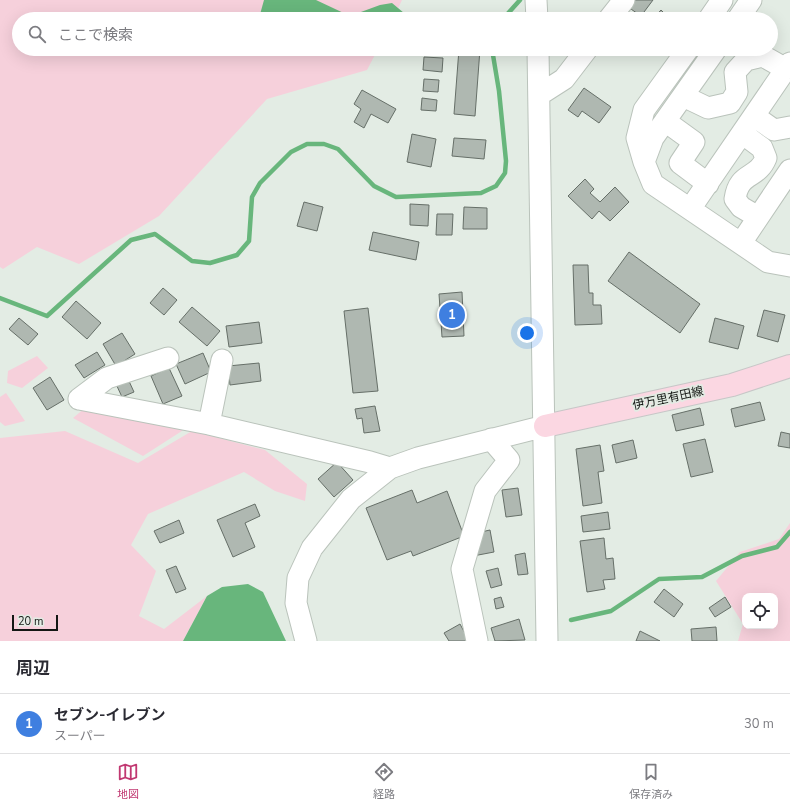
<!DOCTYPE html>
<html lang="ja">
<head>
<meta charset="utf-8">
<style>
	:root { --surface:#fff; --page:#f7f7f7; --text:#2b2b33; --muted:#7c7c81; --line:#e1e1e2; --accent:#c13871 }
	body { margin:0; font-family:"Nunito Sans","Noto Sans JP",sans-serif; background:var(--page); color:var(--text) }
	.controls { position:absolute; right:12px; bottom:12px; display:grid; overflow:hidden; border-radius:8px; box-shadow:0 4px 16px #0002 }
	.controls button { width:36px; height:36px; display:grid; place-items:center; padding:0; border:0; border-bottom:1px solid var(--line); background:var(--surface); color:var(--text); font:20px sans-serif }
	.scale { position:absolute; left:12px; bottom:10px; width:46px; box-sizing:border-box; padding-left:4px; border:2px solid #141714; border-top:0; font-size:11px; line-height:14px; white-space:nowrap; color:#141714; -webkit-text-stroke:3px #e3ece4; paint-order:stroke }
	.you { position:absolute; left:527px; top:333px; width:14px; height:14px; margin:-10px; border:3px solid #fff; border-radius:50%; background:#1a73e8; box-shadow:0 0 0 6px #1a73e833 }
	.badge { display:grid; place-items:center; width:26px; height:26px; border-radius:50%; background:var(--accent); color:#fff; font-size:13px; font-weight:700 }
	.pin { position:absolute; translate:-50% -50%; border:2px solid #fff; box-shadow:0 1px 4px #0006 }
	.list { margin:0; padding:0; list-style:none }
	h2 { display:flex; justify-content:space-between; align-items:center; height:52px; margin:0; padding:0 16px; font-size:17px }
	h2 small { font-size:13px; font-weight:400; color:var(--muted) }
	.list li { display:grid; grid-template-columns:26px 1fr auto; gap:12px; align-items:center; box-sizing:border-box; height:60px; padding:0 16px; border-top:1px solid var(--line) }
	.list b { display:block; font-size:15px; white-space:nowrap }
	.list p { margin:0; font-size:13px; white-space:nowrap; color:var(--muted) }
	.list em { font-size:13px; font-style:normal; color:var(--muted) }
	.icon { flex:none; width:22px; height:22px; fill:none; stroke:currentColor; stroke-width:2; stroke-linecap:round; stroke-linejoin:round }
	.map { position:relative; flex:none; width:790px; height:641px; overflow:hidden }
	.search { position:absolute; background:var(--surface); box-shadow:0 4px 16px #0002; left:12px; right:12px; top:12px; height:44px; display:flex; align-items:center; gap:10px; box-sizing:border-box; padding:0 14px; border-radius:22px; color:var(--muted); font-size:15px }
	.sheet { height:112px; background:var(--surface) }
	nav { display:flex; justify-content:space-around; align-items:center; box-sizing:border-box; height:56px; border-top:1px solid var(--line); background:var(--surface); font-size:11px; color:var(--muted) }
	nav a { display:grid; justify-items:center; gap:2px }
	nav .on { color:var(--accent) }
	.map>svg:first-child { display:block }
</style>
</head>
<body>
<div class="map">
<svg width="790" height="641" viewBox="0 0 790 641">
	<rect width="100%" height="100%" fill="#e3ece4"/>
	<path fill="#f6d0db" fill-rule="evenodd" d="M0,0H402L393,19H19V49H378L367,70L267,99L159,216L79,264L37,247L3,269L0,267Z
		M37,356L48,368L22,388L7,383L8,371Z
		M6,393L25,421L5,426L0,422V397Z
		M85,408L185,429L143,456L73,418Z
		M65,431L138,463L192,431L265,450L307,484L305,501L275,491L244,472L148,514L131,545L156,571L139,616L164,629L207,596L183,641H0V438Z
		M790,523V641H738L743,624L716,581L740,552L779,539ZM745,596H775V626H745Z"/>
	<path fill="#68b67c" d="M264,0H316L350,16L380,5L392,3L404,13L402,19H261L259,18Z
		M248,584L263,592L286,641H183L207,596L222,587Z"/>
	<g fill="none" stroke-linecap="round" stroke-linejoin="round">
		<path stroke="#68b67c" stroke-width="4.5" d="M503,19L520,0
			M0,298L47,316L131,240L155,234L192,261L210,263L237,255L249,241L252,197L260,183L291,152L307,144H324L338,149L374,186L396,197L481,193L496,186L505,173L506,161L499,91L492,49
			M571,620L611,611L659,579L702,577L742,556L777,547L790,532"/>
	</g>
	<path fill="#afb8b1" stroke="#666f68" d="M632,0H653L641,16L628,7Z
		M661,10L670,19H653Z
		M424,49H443V54L423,53Z
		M459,49H480L475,116L454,114Z
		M424,57L443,58L442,72L423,70Z
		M424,79L439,80L438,92L423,91Z
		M584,88L611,107L599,123L582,111L578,117L568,110Z
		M362,90L396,109L388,123L371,114L364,128L354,122L361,109L354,104Z
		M422,98L437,100L436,111L421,110Z
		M412,134L436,139L431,167L407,162Z
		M454,138L486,140L484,159L452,156Z
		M585,179L594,189L590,193L600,202L615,187L629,202L610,221L599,211L592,219L568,196Z
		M304,202L323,207L317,231L297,226Z
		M410,204L429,205L428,226L410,225Z
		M464,207L487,208V229H463Z
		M437,214H453L452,235H436Z
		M373,232L419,242L416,260L369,250Z
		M629,252L700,304L680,333L608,281Z
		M573,265H588L589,293H593V305H601L602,324L575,325Z
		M163,288L177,300L164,315L150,303Z
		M462,292L464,336L442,337L439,294Z
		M76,301L101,323L87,339L62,317Z
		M192,307L220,331L207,346L179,322Z
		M368,308L378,391L353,393L344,311Z
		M764,310L785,315L778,342L757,336Z
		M19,318L38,334L28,345L9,329Z
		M715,318L744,326L738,349L709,342Z
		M259,322L262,343L229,347L226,326Z
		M122,333L135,354L116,366L103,344Z
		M97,352L105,365L84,378L75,365Z
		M203,353L211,372L185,384L176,364Z
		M259,363L261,381L230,385L228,366Z
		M169,368L182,396L163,404L151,376Z
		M50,377L64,400L47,410L33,388Z
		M128,379L134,392L122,397L116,384Z
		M760,402L765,420L735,427L731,409Z
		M375,406L380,431L364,433L362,418L357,419L355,409Z
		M700,408L704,425L676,431L672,415Z
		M781,432L790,434V448L778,446Z
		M705,439L713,472L691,477L683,444Z
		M633,440L637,458L616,463L612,445Z
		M600,445L604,471L598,472L602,503L583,506L576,449Z
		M337,462L353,480L334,497L318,479Z
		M518,488L522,515L506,517L502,490Z
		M412,490L417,503L447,491L464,536L413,556L411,551L387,560L366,508Z
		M255,504L260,516L245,523L255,547L233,557L217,520Z
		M608,512L610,529L583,532L581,516Z
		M179,520L184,533L160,543L154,531Z
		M490,530L494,552L473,556L481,532Z
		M604,538L606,559L613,558L615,579L603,580L605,589L587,592L580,541Z
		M525,553L528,574L518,575L515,555Z
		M176,566L186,589L176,593L166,570Z
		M498,568L502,585L491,588L486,571Z
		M664,589L683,604L674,617L654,602Z
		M501,597L504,607L496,609L494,599Z
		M725,597L731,607L715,617L709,608Z
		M519,619L525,640L495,641L491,628Z
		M460,624L469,641H449L444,633Z
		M716,627L717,641H692L691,629Z
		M640,631L660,641H636Z"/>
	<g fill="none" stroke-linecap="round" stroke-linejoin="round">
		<defs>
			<path id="minor" d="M536,0L537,19
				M609,19L624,0
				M709,19L722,0
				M738,19L751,0
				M538,49L547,641
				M716,49L653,138L644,162L653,184L768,262L790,266
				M539,95L564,79L587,49
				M683,96L708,108L730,103L737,92L735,72L746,60L763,56L786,69
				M754,116L774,130L790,127
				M665,121L694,142L680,163L708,184
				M742,133L762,148L766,158C757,180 739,171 735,199L741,207L758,217
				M644,162L637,138L644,110L688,49
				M690,209L790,63
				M741,243L790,170
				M79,399L209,424L370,462L390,468
				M79,399L107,378L168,358
				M209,424L222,360
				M306,641L296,603L298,578L312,548L351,499L390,468L418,458L545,426
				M477,641L462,569L485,491L509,460L491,439"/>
			<path id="major" d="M545,426L732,385L790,366"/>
		</defs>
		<use href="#minor" stroke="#bac3bb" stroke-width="23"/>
		<use href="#major" stroke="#c7c7c7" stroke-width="24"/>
		<use href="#minor" stroke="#fff" stroke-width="21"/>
		<use href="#major" stroke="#fbd7e2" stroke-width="22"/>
	</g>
	<g text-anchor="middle" stroke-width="3.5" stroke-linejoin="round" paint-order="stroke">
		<g font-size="12" fill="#141714" stroke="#e3ece4">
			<text transform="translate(668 398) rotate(-12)" y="4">伊万里有田線</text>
		</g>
	</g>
</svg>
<div class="controls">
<button><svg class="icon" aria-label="locate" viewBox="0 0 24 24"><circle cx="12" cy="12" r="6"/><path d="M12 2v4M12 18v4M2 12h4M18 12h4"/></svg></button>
</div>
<div class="scale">20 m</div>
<div class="you"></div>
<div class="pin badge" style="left:452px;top:315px;background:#3f7fe0">1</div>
<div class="search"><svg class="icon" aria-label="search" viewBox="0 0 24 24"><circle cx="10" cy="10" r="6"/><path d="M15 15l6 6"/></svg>ここで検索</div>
</div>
<section class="sheet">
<h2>周辺<small></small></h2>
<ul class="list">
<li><span class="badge" style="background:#3f7fe0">1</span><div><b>セブン-イレブン</b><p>スーパー</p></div><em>30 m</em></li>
</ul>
</section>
<nav>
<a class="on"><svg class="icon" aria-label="map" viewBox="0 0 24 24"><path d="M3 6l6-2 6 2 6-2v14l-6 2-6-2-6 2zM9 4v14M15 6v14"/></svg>地図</a>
<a><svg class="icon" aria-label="directions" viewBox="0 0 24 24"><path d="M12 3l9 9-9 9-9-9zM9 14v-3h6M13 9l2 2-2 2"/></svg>経路</a>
<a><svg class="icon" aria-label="saved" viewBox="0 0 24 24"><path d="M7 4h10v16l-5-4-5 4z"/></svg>保存済み</a>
</nav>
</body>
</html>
